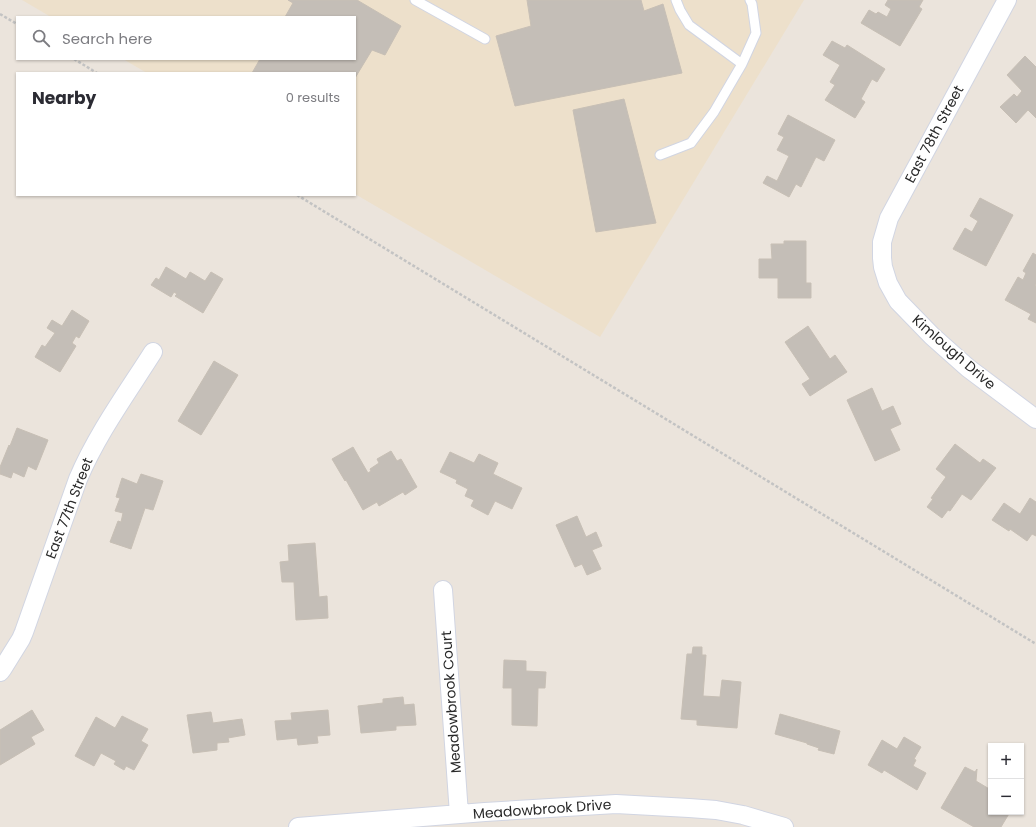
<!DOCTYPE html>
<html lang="en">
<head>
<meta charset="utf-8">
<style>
	:root { --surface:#fff; --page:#f7f7f7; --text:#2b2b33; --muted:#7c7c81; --line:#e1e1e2 }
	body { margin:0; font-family:Poppins,sans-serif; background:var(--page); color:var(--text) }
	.controls { position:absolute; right:12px; bottom:12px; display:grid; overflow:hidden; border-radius:0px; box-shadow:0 1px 3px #0004 }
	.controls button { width:36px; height:36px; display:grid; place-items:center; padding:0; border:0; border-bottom:1px solid var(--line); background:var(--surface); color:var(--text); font:20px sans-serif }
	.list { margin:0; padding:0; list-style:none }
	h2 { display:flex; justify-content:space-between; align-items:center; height:52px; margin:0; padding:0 16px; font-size:17px }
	h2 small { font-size:13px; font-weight:400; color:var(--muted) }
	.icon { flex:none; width:22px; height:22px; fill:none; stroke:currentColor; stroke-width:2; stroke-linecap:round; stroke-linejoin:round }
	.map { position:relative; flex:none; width:1036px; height:827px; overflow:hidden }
	.search { position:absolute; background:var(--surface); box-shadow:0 1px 3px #0004; left:16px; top:16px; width:340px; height:44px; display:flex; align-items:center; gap:10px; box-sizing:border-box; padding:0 14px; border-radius:0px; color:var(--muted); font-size:15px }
	.panel { position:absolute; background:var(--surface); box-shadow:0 1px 3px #0004; left:16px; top:72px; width:340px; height:124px; border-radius:0px }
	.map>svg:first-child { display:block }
</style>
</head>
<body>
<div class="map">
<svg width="1036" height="827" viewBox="0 0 1036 827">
	<rect width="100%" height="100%" fill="#ebe4dc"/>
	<path fill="#ede0cb" d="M22,0H804L600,337L355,194V73H147L123,59H355V17H51Z"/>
	<path fill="#c4beb7" stroke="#c7bfb5" d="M288,0H357L401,26L385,55L372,50L355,78V73H252L260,59H355V17H285L293,3Z
		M527,0H641L644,11L663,4L682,73L515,106L496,36L531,26Z
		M888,0H923L919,7L922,9L900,46L861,23L869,10L876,14L878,12L887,17L891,9L885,5Z
		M832,41L845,48L847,45L885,69L877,82L872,79L861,99L865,102L855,118L825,100L835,85L830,82L840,65L823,55Z
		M1025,56L1036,67V118L1028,110L1016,123L1000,107L1014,94L1017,97L1022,91L1007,75Z
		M624,99L656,223L596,232L573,110Z
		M788,115L835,140L824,161L816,157L801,187L796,184L789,197L763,183L767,176L777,181L789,156L777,150L784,137L778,134Z
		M980,198L1013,215L986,266L953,249L965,228L972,232L978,221L970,216Z
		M784,241H806V283H811V298H778V278H759V259H772L771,244H784Z
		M1033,253L1036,255V284L1035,286H1036V323L1028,319L1031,314L1005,300L1018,277L1023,280L1026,273L1023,271Z
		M166,267L186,279L190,272L205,281L211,272L223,279L203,313L175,296L177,294L174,292L171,297L151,285L156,278L159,280Z
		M72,310L89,321L79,338L76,336L72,343L76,346L60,372L35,357L42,345L45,347L55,333L47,328L52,320L62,326Z
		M808,326L830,359L835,355L847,372L810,396L802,384L810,379L785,342Z
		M214,361L238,375L201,435L178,421Z
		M872,388L882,411L893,406L901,424L890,429L900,450L875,461L847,400Z
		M17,428L48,440L36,470L28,466L24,477L13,472L11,478L0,474V467L9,445L10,446Z
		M955,444L980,463L983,459L996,468L971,500L962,494L950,511L948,510L942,518L927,507L933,499L931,498L946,477L936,469Z
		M353,447L368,473L371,471L370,469L379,463L377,459L391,451L397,461L401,459L417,487L405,495L403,492L379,506L377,502L363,510L346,480L345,481L332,459Z
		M450,452L474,463L479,454L498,463L493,474L522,488L512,509L495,501L488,515L471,506L474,500L465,496L468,489L456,483L457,480L440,472Z
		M141,474L163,481L153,510L145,508L131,549L110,542L118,521L121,522L123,513L115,511L120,498L116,497L122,478L137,484Z
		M1030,498L1036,502V536L1032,534L1027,541L1010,529L1009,531L992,520L1004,503L1020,514Z
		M577,516L586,537L596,532L602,546L592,550L601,569L587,575L582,564L575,567L556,525Z
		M315,543L319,597L327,596L328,618L296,620L294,582H282L280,562L289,561L288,545Z
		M693,647H702V655H706L703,696L720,697L722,680L741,682L737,728L697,725V720L681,719L687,654H692Z
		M504,660L526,661V671L546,672L545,688H538L537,726L512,725V688H503Z
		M403,697L404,705L414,704L416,725L396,726V730L361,733L358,706L383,703V699Z
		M32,710L44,730L31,737L35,744L0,765V730Z
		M328,710L330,735L317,736L318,743L298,745L297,738L277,740L275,721L292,720L291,713Z
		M211,712L213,723L242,719L245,735L228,738L229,742L217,743V750L193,753L187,715Z
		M780,714L840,731L834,754L818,750L819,748L807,744V743L775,734Z
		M122,716L148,729L141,741L148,745L134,770L126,766L124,770L114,764L116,761L101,753L94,766L75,756L96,717L115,728Z
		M904,737L921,747L914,759L916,760L913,766L926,773L917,790L884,770L882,773L868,765L882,740L897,749Z
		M965,767L975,772L977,769L976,781L991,790V812H1010L1001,827H974L941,808Z"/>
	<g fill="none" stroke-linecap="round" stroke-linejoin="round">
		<defs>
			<path id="lane" d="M415,0L485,39
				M676,0L680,10L689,25L742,64
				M660,155L691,143L714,112L742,64L756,33L752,4L750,0"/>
			<path id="street" d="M1007,0L889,218L882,242V258L883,267L888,283L898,301L932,336L968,368L1036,419
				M443,590L459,814
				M0,672L3,668L21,639L24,632L78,479C97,434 127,393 153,352
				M298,827L485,812L616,804L689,808L716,810L743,815L784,827"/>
		</defs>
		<use href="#lane" stroke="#d1d5e2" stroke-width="11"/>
		<use href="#street" stroke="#d1d5e2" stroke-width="20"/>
		<path stroke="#c3c3c3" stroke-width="2.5" stroke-dasharray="3 2" stroke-linecap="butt" d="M0,14L17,24
			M74,59L97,73
			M297,195L1036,644"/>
		<use href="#lane" stroke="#fff" stroke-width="9"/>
		<use href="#street" stroke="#fff" stroke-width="18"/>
	</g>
	<g text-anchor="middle" stroke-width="3" stroke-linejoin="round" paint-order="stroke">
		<g font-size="14" fill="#292929" stroke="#fff">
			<text transform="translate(934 134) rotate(-62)" y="5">East 78th Street</text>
			<text transform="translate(954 352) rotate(41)" y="5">Kimlough Drive</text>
			<text transform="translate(69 508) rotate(-69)" y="5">East 77th Street</text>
			<text transform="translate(451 702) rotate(-94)" y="5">Meadowbrook Court</text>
			<text transform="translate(542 809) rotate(-4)" y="5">Meadowbrook Drive</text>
		</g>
	</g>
</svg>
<div class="controls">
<button>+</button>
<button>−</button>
</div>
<div class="search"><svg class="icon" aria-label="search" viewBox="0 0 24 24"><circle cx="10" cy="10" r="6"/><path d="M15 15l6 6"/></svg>Search here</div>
<section class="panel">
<h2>Nearby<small>0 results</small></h2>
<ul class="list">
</ul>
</section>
</div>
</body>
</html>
